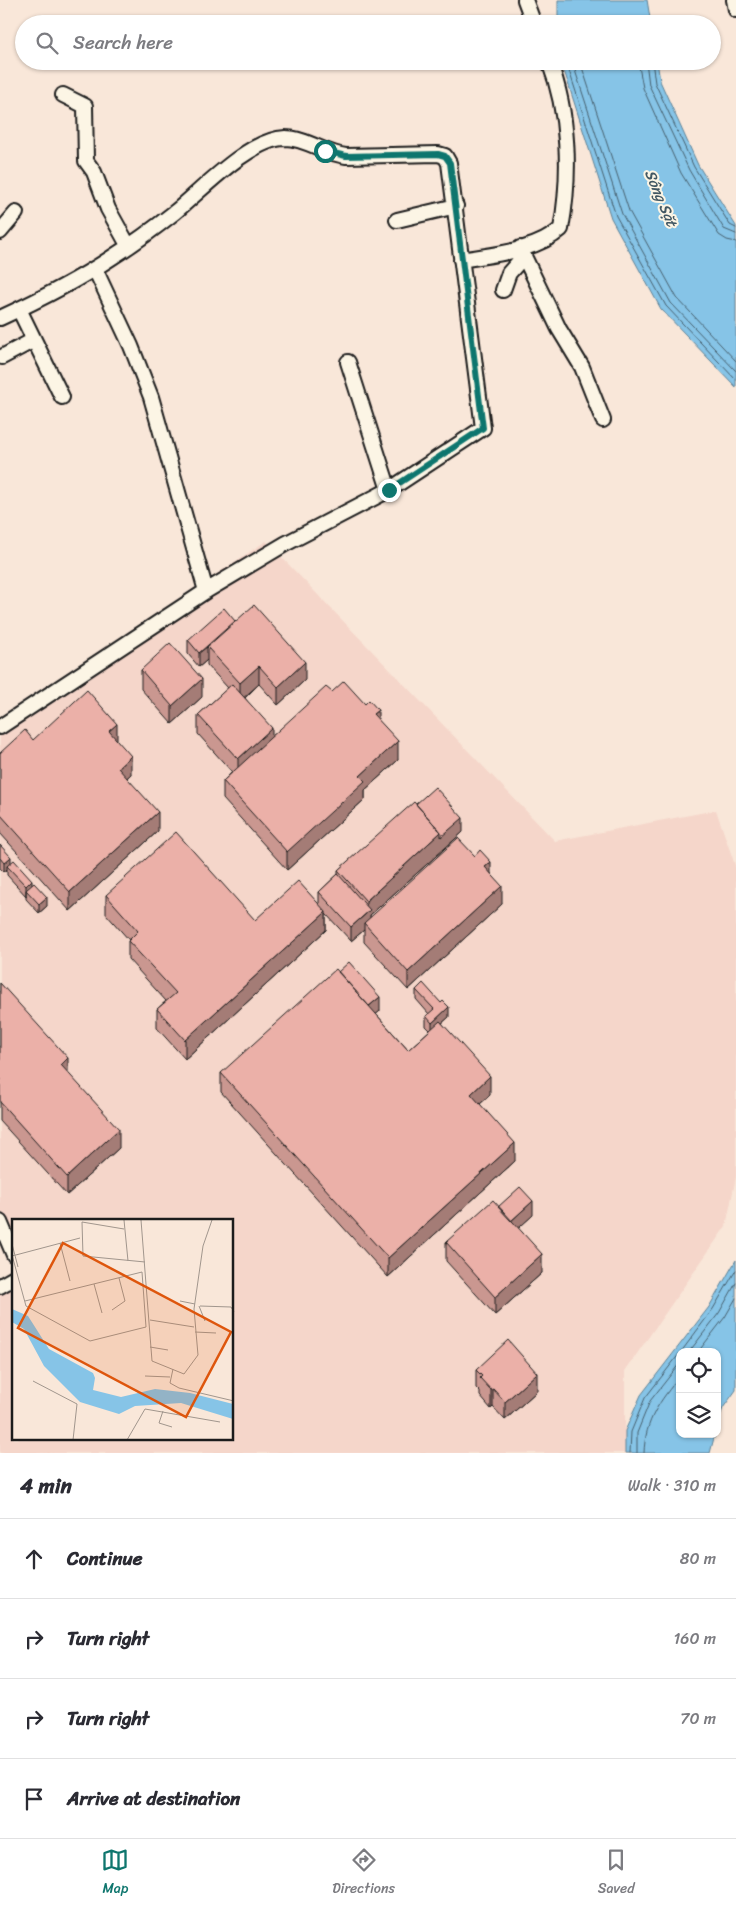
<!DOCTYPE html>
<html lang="en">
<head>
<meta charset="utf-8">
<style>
	:root { --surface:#fff; --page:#f2f2f3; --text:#2b2b33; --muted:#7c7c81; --line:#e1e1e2; --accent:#0f766e }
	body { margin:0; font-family:Sriracha,sans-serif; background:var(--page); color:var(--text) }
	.controls { position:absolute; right:15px; bottom:15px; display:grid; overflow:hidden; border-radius:10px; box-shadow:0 1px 4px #0004 }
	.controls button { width:45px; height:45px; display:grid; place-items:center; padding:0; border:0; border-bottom:1px solid var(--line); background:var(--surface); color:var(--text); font:25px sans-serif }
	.stop { position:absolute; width:15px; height:15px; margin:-11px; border:4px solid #0f766e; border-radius:50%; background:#fff }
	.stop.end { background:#0f766e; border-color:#fff; box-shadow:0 1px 5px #0008 }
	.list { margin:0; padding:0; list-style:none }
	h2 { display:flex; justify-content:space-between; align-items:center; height:65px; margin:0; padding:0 20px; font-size:21px }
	h2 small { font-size:16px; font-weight:400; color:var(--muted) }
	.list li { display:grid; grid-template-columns:32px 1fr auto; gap:15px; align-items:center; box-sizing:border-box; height:80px; padding:0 20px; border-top:1px solid var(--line) }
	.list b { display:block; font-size:19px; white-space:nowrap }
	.list em { font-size:16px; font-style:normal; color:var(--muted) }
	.icon { flex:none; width:28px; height:28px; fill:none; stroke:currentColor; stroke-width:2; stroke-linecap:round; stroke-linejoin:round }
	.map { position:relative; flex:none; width:736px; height:1453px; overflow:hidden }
	.search { position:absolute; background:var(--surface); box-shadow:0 1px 4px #0004; left:15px; right:15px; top:15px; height:55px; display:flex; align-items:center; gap:12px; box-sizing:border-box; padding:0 18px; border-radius:28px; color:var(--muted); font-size:19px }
	.sheet { height:385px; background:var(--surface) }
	nav { display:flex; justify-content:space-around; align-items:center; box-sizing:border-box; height:70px; border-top:1px solid var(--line); background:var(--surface); font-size:14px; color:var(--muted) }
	nav a { display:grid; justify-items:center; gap:2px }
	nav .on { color:var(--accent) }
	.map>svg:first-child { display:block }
</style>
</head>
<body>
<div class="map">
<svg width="736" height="1453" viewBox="0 0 736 1453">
	<rect width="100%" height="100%" fill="#f9e7d9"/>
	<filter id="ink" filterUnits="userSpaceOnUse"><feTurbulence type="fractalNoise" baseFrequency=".02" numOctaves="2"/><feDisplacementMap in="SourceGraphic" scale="10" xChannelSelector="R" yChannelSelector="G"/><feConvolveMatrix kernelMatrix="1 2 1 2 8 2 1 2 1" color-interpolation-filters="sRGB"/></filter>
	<g filter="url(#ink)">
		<path fill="#f5d6ca" d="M266,541L555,841L716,810L736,868V1177L726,1226L625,1371V1453H0V1291L14,1283V1439H232V1220H14V1243L0,1212V718Z"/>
		<path fill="#86c4e7" stroke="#5c8196" d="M558,0H647L651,24H558Z
			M561,61H657L660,81L698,165L736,226V387L661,309L611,218Z
			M736,1260V1390L723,1408L717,1425V1352H680V1434H715L710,1453H625V1431L641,1395L709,1307Z"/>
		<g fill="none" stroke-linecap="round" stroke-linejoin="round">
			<path stroke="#465f6d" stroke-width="1" d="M566,61L616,216L666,306L736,380
				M572,61L622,214L671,303L736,371
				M580,61L629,211L677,298L736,361
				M638,61L643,88L681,173L719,235L727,240L736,242
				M646,61L649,85L689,170L724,229L736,234
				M652,61L655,83L694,167L730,225L736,228
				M681,1352L713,1309L736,1270
				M689,1352L719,1313L736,1283
				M698,1352L725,1317L736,1298
				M630,1453L631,1432L645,1398L680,1353
				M637,1453V1433L650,1401L680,1363
				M644,1453C645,1420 660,1401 680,1376"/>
			<defs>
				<path id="street" d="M525,0L534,24
					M734,0L736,10
					M63,95L85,106L86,161L94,172L108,209L128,245
					M397,220L456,206
					M0,232L16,213
					M520,248L559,329L582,367L603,420
					M461,260C493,254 535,252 561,229C571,174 569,113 549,61
					M95,269L131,346L151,397L206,591
					M503,290L509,273L524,256
					M19,309L62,397
					M0,318C39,300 75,282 111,258C133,244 155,228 175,212C202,190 249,139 285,138C306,138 325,154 346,156L438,154L445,156L449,163L483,428L389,490L285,544L206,591L0,727
					M2,357L34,340
					M348,362L389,490
					M0,1222L14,1255
					M0,1286L14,1278"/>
			</defs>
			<use href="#street" stroke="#1c1c1c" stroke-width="18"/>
			<use href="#street" stroke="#fcf5e5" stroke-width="14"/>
		</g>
		<path fill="#ca9790" stroke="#1c1c1c" d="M235,621L305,680L278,705L259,684L245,698L272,736L332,692L378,719L398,760L365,790V799L287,870L223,799V781L232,772L198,734V715L228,688L207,665V660L199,667L188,654V640Z
			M141,670L202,697L172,724L141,689Z
			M33,740H117L131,774L127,778L158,831L70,911L0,833V753Z
			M416,804L463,832L370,915V918L491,873L502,904L408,990L364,942V930L351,941L326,914V930L185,1059L157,1028V1009L166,1001L128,959V941L129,940L106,914V895L255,920L319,904V892L338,874V870Z
			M0,845L11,863L32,885L47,906L39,913L26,899V895V896L7,875V869L4,872L0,868Z
			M0,983L68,1073L119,1148L67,1195L0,1121Z
			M416,990L449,1017L442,1023L490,1095L480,1104L515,1161L388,1277L221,1092V1073L380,1011L376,1014L408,1050L430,1030L426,1026V1016L429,1014L416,999Z
			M498,1207L533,1215L518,1228L542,1273L495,1315L446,1261V1242Z
			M476,1370L537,1391L505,1420L493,1407L491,1409L480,1396V1392L476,1388Z"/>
		<path fill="#a47b76" stroke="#1c1c1c" d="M207,647V660L199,667V653Z
			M305,662V680L278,705V687Z
			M259,666V684L240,701V683Z
			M202,679V697L172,724V706Z
			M378,710V728L373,714Z
			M117,724V742L109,731Z
			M272,728V746L238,778V759Z
			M398,741V760L365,790V799L287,870V852L360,776Z
			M131,756V774L118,786V768Z
			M158,812V831L70,911V892Z
			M463,818V832L370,915V924L364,923V930L351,941V927L366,914V901L441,832Z
			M11,857V866H7V869L4,872V863Z
			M491,862V880L485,867Z
			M32,880V890H26V896V886Z
			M502,886V904L408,990V972Z
			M47,897V906L39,913V904Z
			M326,912V930L185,1059V1040Z
			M380,997V1011L367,1022V1008Z
			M449,1007V1017L432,1032V1023Z
			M68,1058V1077L61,1065Z
			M490,1076V1095L471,1112V1094Z
			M119,1129V1148L67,1195V1177Z
			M515,1143V1161L388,1277V1258Z
			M533,1201V1215L509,1237V1223Z
			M542,1254V1273L495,1315V1297Z
			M537,1373V1391L505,1420V1402Z
			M493,1389V1407L491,1409V1390Z"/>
		<path fill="#ebb0a8" stroke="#1c1c1c" d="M254,605L305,662L278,687L259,666L240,683L207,647Z
			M224,608L235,621L199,653L188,640Z
			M170,643L202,679L172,706L141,670Z
			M344,681L365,704L369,700L378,710L373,714L398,741L360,776L365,781L287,852L223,781L326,687L332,692Z
			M232,684L272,728L238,759L198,715Z
			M87,690L117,724L109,731L131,756L118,768L158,812L70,892L0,814V753L25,730L33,740Z
			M435,787L463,818L441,837V832L416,804Z
			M414,802L441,832L366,901L338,870Z
			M176,832L255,920L298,881L326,912L185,1040L157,1009L176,993L128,941L138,931L106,895Z
			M458,838L475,856L480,850L491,862L485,867L502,886L408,972L364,923Z
			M0,845L11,857L4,863L0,858Z
			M14,860L32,880L26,886L7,866Z
			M338,874L370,910L351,927L319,892Z
			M34,883L47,897L39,904L26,890Z
			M349,962L380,997L369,1006L338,972Z
			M336,969L408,1050L440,1021L490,1076L471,1094L515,1143L388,1258L221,1073Z
			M0,983L68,1058L61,1065L119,1129L67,1177L0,1102Z
			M423,983L441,1003L443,1001L449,1007L432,1023L426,1016L434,1009L416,990Z
			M520,1187L533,1201L511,1221L498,1207Z
			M493,1200L542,1254L495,1297L446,1242Z
			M508,1340L537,1373L505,1402L493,1389L491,1390L480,1378L482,1376L476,1370Z"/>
	</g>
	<g fill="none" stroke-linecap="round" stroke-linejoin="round" filter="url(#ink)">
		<path stroke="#0f766e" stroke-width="6" d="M325,151L346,156L438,154L445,156L450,163L483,428L389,490"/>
	</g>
	<g text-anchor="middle" stroke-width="4" stroke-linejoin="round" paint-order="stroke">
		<g font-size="15" font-style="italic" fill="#415763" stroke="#fcf5e5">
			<text transform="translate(661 198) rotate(67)" y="5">Sông Sặt</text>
		</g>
	</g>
	<g transform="translate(12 1219)">
		<rect width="221" height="221" fill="#f9e7d9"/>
		<path d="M0,90L16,97L37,130L81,154L83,159L81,171L109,178L143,170L178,174L221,185V200L169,184L123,187L107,195L68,183L32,147L12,110L0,103Z" fill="#86c4e7"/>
		<path fill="none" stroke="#a1968d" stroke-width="1" d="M112,1L116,42M129,1L140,142L172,155L186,136L182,90L191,27L200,1M112,10L70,3L71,37L133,43M48,24L58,62M0,25L6,48M0,36L14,87L78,122L134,108L130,53L13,82M0,37L68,19M82,65L90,94M168,82L183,85M187,87L193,102M188,87L219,88L222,93M100,91L113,82L107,59M138,101L182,108M183,113L204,114M138,128L156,131M161,150L158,164L167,169L222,182M133,157L158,158M21,162L65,185L61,221M151,192L147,204L160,208M115,221L133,190L208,203"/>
		<path fill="#de560d" fill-opacity="0.15" stroke="#de560d" stroke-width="2.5" d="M51,24L219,113L174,198L6,109Z"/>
		<rect width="221" height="221" fill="none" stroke="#1c1c1c" stroke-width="2.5"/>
	</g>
</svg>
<div class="controls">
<button><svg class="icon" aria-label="locate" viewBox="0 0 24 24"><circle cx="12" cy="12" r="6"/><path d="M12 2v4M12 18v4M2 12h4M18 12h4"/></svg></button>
<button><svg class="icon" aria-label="layers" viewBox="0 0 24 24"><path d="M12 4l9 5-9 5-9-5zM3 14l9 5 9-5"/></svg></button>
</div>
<div class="stop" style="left:325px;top:151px"></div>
<div class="stop end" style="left:389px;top:490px"></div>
<div class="search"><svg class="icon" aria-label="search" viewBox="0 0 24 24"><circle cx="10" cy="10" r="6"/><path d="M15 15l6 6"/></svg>Search here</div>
</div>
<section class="sheet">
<h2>4 min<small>Walk · 310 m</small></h2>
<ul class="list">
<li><svg class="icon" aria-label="ahead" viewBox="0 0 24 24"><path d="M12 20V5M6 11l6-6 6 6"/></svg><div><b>Continue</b></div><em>80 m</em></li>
<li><svg class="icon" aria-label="right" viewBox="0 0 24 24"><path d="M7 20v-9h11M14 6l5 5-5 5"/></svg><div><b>Turn right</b></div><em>160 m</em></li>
<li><svg class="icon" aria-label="right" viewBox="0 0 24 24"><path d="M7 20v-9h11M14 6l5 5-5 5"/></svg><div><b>Turn right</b></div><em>70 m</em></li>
<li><svg class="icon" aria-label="arrive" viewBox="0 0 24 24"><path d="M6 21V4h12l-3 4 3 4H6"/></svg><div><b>Arrive at destination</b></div></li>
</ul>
</section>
<nav>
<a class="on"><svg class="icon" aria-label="map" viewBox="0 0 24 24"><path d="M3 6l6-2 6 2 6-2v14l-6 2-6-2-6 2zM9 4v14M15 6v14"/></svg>Map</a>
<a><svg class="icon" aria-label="directions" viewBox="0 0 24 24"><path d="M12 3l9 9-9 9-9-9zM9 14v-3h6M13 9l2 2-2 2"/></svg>Directions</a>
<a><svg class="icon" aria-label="saved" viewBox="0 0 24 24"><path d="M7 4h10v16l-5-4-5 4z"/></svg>Saved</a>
</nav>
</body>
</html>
